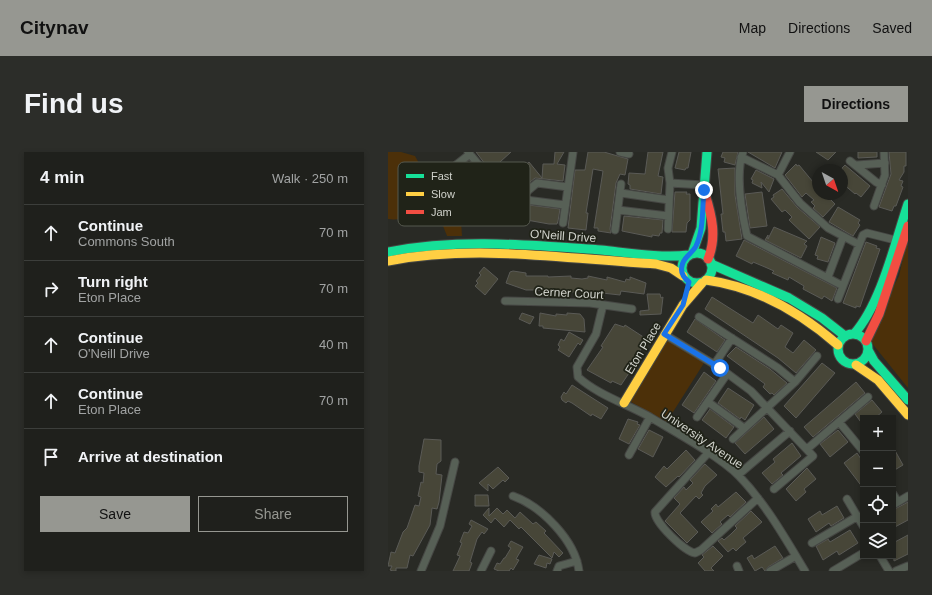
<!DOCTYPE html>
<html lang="en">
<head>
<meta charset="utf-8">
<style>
	:root { --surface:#1f201c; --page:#2c2d29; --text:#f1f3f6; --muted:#a1a3a3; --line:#3c3e3b; --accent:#969791 }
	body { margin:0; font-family:Helvetica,sans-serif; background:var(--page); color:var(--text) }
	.controls { position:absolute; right:12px; bottom:12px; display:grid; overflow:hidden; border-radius:0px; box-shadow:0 2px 6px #0003 }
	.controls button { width:36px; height:36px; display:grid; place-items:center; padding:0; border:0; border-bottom:1px solid var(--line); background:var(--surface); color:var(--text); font:20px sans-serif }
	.compass { position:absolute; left:424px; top:12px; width:36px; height:36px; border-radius:50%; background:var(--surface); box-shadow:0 2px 6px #0003; rotate:140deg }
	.stop { position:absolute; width:12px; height:12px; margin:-9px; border:3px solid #1a73e8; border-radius:50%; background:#fff }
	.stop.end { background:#1a73e8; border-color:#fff; box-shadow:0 1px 4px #0008 }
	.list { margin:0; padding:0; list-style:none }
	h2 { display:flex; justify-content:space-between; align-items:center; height:52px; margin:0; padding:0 16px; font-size:17px }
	h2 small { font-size:13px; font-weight:400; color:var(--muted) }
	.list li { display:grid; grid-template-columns:26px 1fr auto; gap:12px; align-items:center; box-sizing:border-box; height:56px; padding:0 16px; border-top:1px solid var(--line) }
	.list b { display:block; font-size:15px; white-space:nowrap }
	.list p { margin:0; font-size:13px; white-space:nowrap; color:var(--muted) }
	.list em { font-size:13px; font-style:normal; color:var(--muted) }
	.actions { display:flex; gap:8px; padding:12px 16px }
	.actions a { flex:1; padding:9px 0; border:1px solid var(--accent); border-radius:0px; text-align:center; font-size:14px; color:var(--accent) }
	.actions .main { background:var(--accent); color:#111 }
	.icon { flex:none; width:22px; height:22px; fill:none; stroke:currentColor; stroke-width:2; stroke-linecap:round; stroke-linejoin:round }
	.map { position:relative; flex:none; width:520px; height:419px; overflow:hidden; border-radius:0px }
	header { display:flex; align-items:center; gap:24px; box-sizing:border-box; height:56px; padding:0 20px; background:var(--accent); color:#111 }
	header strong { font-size:19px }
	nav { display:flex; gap:22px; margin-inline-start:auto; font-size:14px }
	.intro { display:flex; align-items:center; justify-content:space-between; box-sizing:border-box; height:96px; padding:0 24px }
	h1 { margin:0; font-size:28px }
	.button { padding:10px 18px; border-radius:0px; background:var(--accent); color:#111; font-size:14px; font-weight:700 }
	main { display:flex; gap:24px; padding:0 24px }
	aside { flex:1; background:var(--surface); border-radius:0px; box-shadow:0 2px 6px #0003 }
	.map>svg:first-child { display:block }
</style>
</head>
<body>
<header>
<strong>Citynav</strong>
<nav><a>Map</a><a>Directions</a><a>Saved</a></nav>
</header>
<div class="intro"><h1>Find us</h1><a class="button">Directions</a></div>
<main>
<aside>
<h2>4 min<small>Walk · 250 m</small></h2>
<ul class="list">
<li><svg class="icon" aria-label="ahead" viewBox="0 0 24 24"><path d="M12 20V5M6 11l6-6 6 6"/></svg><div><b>Continue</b><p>Commons South</p></div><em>70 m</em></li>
<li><svg class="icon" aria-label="right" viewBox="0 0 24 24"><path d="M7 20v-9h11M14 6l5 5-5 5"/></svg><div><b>Turn right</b><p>Eton Place</p></div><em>70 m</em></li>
<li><svg class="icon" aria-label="ahead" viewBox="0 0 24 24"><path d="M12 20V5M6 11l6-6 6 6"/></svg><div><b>Continue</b><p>O'Neill Drive</p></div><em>40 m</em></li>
<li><svg class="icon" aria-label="ahead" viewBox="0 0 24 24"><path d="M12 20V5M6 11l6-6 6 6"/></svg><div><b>Continue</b><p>Eton Place</p></div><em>70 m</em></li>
<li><svg class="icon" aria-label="arrive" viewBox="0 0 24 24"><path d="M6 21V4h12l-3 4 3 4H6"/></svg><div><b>Arrive at destination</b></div></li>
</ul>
<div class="actions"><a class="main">Save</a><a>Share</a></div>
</aside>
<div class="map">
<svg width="520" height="419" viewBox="0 0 520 419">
	<rect width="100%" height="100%" fill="#292a25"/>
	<path fill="#4c3009" d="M0,0H13L27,4L38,24L72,54L74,84H59L53,69C33,54 21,70 0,67Z
		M520,84V236L479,185L511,124Z
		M278,187L316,211L278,271L240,248Z"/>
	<path fill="#474638" stroke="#5a5a56" d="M88,0H123L112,10L113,12L101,21L100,16Z
		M167,0H176L169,12L177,13L175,29L147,26L125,44L117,34L118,31L141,10L154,26L155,12H166Z
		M200,0H216L240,7L237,23L232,22L228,31L222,77L223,81L210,79V76H206L215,19L205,17L198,61H200L198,78L180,76L187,18H197Z
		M260,0H275L270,24L275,25L273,42L242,37V33L240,32L241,21L257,22Z
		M291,0H303L300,16H298L297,18L287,16Z
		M335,0H350L347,13L336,10L337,6L333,5Z
		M360,0H394L387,16Z
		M428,0H448L440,8Z
		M470,0H489V5L470,6Z
		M501,0H518V14H516V20L511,28L515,29L513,34L515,35L508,54H506L504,59L491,55L503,22Z
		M408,12L409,14L411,13L430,36V42H437L447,52L435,65L425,56L427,54L423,50L426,48L418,41L414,45L397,23Z
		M457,13L482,34L473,45L468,41L467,42L454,31V16Z
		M347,16V43L354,87L338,89L337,80H335L333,62H335L330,17Z
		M368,18L386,27L381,40L373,30L374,36L364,31L365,28L363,27Z
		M394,37L409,55L432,75L421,87L401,68L404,65L397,58L394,60L383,47L386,45L385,43Z
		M287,40H299L298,42H302V68L299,71L298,80H284Z
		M374,40L379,74L362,76L357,42Z
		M133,52L172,57L170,69L169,72H161L133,67V64H131Z
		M450,55L472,68L470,71L472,73L465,84L441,70Z
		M236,64L275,68L274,81H272L271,84L264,83V85L234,79Z
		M386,75L419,89L416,92L419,94L413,106L377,88L380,83V87Z
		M433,85L447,91L440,110L429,107L430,104L427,103Z
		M356,88L449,136L444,149L436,144L434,147L415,137L416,134L401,125L400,128L384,121L386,119L377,115L365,110L364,112L348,104Z
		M478,90L489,94L488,96L492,97L472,155L468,154V156L455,151Z
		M96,115L110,127L97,143L87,134L90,131L88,129L93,123L91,121Z
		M125,119L138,121V124H160V125L183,124V126L194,127L200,126V124L219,128V125L237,130L238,127L242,128V125L258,131L256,142L233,139L232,143L187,138V140H180V138H171V141H166L157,140V138H138L118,131L122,120Z
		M259,142H272L273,146L275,145L273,162L252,163V159L261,158Z
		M324,145L365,171L370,163L390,177L393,173L405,181L397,195L405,201L416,188L428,198L408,221L390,206L317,157Z
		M134,161L146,165L142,172L131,167Z
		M152,161L168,164V162L179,163V161L192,162L196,167L197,180L155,176V174H151Z
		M307,167L337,188L329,200L299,180Z
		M227,172L236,175L237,173L260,188L258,192L256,191L248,207L239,220L241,221L233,233L224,229L223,231L199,218L215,195L213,194Z
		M181,180L195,188L192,193L190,191L181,205L170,198L172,195L170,193L173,187L176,189Z
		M348,195L382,217L399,231L386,243L384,241L382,242L375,235L377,232L339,204Z
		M434,211L447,221L408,266L396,254Z
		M316,220L328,229L306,261L294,253Z
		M468,230L477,241L425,285L416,275Z
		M184,233L220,256L213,267L204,262L203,264L184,251L180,249L178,251L174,248L173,245L176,240L178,242Z
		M340,236L366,253L357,268L353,265L352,267L330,251Z
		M484,248L494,260L487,266H475V273L467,262Z
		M322,257L346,275L338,286L314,268Z
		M376,265L386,277L357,302L347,291Z
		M240,267L250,270L249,272L252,273L241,292L231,287Z
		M261,278L275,285L265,305L250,297Z
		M450,278L460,290L442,305L432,292Z
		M36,287L53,288V309L49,312L48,322L54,323L51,350L49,357L44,356L42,373L25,404L22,403L19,416H8V419H5L2,418L4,414H0L3,400L7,401L15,380L19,376L27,353L31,354L33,345L30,344L33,330L35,331L36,321L31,320V314Z
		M404,291L413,304L393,321L395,323L384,332L374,321L387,310L385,307Z
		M505,295L515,313L505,319Z
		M298,298L307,308L291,325L290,324L278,335L267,325L276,314L279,317Z
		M469,301L475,310V336L456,311Z
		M317,312L329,323L317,334L313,341L315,343L311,347L308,344L292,361L310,380L299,391L277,369L292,352L286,346L296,335L298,338L305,331L302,328Z
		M110,315L121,326L117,330L115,328L105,337L100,332V339L91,331Z
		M419,316L428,327L416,337L418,340L408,349L398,337Z
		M348,340L358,350L342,365L340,363L332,370L334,372L324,381L313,370L325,359L323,357L328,352L330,355Z
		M87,343H100L101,354H87Z
		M520,350V368L505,376V358Z
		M449,354L456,366L443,374L441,371L428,380L420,367L432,359L434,363Z
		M101,356V364L109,356L115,362L119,358L127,366L132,360L145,372L148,370L158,379L156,381L175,401L171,405L166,400L164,406L133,375L131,377L122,368L116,375L107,366L103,371L95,363Z
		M363,359L374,370L355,386L358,390L352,395L348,399L345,396L340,400L330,389L334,386L336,388L343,382L349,376L347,374Z
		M83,368L100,377L96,382L94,380L89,387L82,410L84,411L81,419H65L72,404L69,403L74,391L72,390L76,380L80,381L84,374L81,372Z
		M462,378L470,391L451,403L449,399L435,408L428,394L440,387L442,390Z
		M520,383V402L506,409L505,391Z
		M123,389L135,395L128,407L131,408L125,418L123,416L121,419H111L106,417L109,411L112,412L116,406H117L123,396L120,394Z
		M325,394L335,404L323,416L326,419H317L310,411L316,405L314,403Z
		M387,394L395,406L380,415L377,419L374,415L367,419L359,406L364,403L366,407Z
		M151,403L164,407L162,412L159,411L158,416L146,412Z"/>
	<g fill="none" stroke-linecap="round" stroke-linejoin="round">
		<defs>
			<path id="street" d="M80,0L96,19
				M232,0L241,2
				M355,0C347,22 354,62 359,84L455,134
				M353,5L390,23L412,51L440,76L470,92
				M462,9L488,30L494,33
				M68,13L82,2
				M469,13L497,11
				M390,23L402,0
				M282,31L315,33
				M233,41L281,48
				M130,47L177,53
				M486,54L497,23L496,0
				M230,58L280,64
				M123,62L124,52L149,31L180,35
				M175,71L185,0
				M280,77L282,31L280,16L284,0
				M227,78L233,32
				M440,125L455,85
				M450,147L475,83L479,81L511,89
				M117,149L202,151L244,157
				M215,153L208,182L189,215L190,225C210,243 239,252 262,265C287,280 331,304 351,324C378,352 397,386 417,419
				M311,165L390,216L407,230
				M276,182L332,216L363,239L425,304L386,337
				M326,213L344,186
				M320,250L356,276
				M309,265L339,222
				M451,270L475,299
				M345,287L407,230L429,204
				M419,297L480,245
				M320,301L267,360C266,370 297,400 307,401L313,398L370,346
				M241,303L262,265
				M350,323L402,279
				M505,342L510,350
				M125,344C153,354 187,388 191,419
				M459,347L475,374
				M505,353L520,344
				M424,391L470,364
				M492,404L501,419
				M349,414L351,419
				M33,419L52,374L67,310
				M93,419L103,399
				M169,419L171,414L189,409
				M382,419L408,404
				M445,419L475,401
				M508,419L520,414"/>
			<path id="fast" d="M0,100C71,86 141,93 213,98C242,101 272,106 301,103
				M294 116a15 15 0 1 1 30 0a15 15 0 1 1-30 0Z
				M304,102L313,76L319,0
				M323,112L401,146L434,166L457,184
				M450 197a15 15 0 1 1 30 0a15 15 0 1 1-30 0Z
				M466,182C493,152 507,91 520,52
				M480,198L486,209L520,248"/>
			<path id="slow" d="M0,109C88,92 179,107 268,112L283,116L295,124
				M318,128C369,135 412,160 450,193
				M468,213L490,228L520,263
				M236,251L295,153L314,131"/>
			<path id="jam" d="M317,42C324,64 329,85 320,107
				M478,189L491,162L520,74"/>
		</defs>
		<use href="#street" stroke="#464744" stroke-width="9"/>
		<use href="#fast" stroke="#464744" stroke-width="11"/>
		<use href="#slow" stroke="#464744" stroke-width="11"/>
		<use href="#jam" stroke="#464744" stroke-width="11"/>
		<use href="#street" stroke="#576056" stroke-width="7"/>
		<use href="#fast" stroke="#16e098" stroke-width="9"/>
		<use href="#slow" stroke="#ffcf43" stroke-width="9"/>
		<use href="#jam" stroke="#f24e42" stroke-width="9"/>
	</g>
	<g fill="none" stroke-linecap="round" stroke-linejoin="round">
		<path stroke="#1a73e8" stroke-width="5" d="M316,38C314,57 316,77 308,94C304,102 295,105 294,114C292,121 296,126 301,130L295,153L276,182L332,216"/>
	</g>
	<g text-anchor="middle" stroke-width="3.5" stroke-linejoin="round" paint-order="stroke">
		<g font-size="12" fill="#d0d2cb" stroke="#202318">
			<text transform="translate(175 84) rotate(4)" y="4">O'Neill Drive</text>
			<text transform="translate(181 141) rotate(3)" y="4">Cerner Court</text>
			<text transform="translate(255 196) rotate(-59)" y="4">Eton Place</text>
			<text transform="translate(314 287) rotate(34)" y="4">University Avenue</text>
		</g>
	</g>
	<rect x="10" y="10" width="132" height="64" rx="6" fill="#202318" stroke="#55584e" stroke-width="1"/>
	<rect x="18" y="22" width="18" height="4" fill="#16e098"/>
	<rect x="18" y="40" width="18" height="4" fill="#ffcf43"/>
	<rect x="18" y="58" width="18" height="4" fill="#f24e42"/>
	<g font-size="11" fill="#d0d2cb">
		<text x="43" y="28">Fast</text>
		<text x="43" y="46">Slow</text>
		<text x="43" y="64">Jam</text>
	</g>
</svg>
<div class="controls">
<button>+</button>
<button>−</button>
<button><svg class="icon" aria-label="locate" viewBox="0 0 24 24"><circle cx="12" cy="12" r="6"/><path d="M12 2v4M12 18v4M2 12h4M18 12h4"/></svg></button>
<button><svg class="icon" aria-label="layers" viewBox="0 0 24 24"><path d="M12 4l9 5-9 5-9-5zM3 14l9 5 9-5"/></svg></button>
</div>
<svg class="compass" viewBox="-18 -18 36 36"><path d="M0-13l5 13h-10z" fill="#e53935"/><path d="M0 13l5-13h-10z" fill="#a1a3a3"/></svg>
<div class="stop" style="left:332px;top:216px"></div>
<div class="stop end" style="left:316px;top:38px"></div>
</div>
</main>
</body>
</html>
